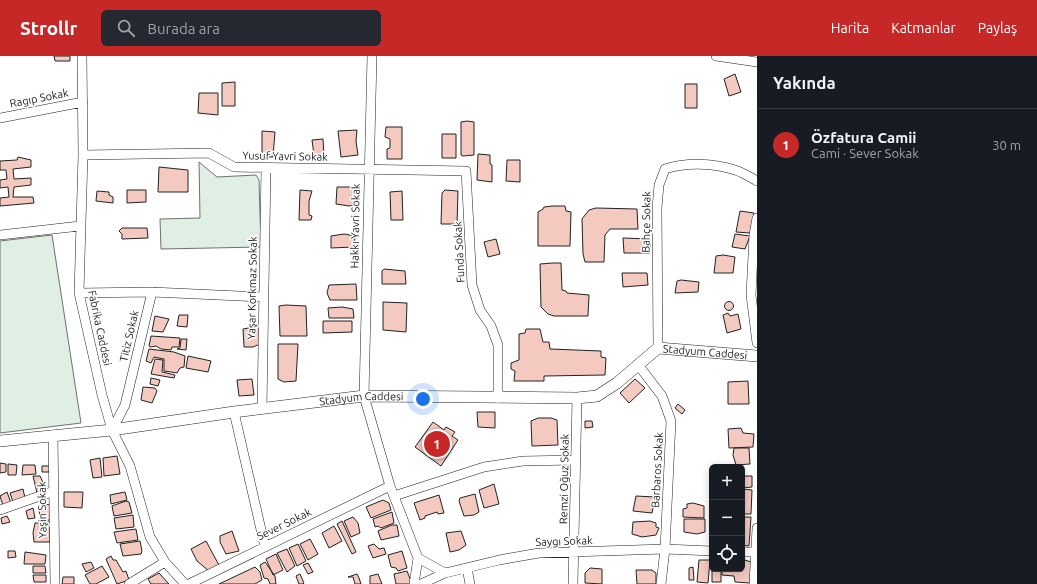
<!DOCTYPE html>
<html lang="tr">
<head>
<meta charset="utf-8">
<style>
	:root { --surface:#171b24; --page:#242831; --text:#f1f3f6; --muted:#9ea1a6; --line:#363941; --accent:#c62828 }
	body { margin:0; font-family:Ubuntu,sans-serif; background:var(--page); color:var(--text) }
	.controls { position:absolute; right:12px; bottom:12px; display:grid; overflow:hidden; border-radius:6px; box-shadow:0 2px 10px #0003 }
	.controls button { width:36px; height:36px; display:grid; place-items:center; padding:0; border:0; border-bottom:1px solid var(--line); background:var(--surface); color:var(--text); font:20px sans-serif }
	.you { position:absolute; left:423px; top:343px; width:14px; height:14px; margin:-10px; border:3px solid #fff; border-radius:50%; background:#1a73e8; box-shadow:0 0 0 6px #1a73e833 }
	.badge { display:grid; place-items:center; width:26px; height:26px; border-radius:50%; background:var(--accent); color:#fff; font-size:13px; font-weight:700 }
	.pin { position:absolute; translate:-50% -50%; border:2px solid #fff; box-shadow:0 1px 4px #0006 }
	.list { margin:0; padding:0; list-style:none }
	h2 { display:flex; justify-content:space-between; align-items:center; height:52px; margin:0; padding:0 16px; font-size:17px }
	h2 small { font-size:13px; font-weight:400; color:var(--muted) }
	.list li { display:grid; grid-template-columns:26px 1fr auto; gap:12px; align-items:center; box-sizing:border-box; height:72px; padding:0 16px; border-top:1px solid var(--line) }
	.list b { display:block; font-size:15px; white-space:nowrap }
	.list p { margin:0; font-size:13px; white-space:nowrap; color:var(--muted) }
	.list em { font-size:13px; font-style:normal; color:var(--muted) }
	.icon { flex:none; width:22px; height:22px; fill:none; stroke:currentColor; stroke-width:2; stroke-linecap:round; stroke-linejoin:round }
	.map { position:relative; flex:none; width:757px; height:528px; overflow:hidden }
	header { display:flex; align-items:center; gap:24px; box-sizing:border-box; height:56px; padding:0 20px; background:var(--accent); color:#fff }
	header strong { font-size:19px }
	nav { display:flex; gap:22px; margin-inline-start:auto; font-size:14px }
	.search { width:280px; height:36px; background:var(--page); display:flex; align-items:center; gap:10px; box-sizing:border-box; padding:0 14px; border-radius:6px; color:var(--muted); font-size:15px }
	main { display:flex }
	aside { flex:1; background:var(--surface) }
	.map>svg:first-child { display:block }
</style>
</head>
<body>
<header>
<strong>Strollr</strong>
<div class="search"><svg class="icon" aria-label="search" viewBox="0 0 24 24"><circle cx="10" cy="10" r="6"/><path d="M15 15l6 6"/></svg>Burada ara</div>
<nav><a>Harita</a><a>Katmanlar</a><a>Paylaş</a></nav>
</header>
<main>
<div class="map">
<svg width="757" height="528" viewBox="0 0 757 528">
	<rect width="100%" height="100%" fill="#fff"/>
	<path fill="#e0efe3" stroke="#6f6f6f" d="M199,106L217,121L256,119L259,124L261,191L161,193L160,163L200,162Z
		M52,179L81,367L0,377V185Z"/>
	<path fill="#f3c9c0" stroke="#222" d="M54,0H70V5H55Z
		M735,18L741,36L729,40L724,23Z
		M235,26V50H222V27Z
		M685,28H697V52H685Z
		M199,37H218V59L198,57Z
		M467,65L474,66V99L463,100L461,99V66Z
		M386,71H402V103H387V93L390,92V83L385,81Z
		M357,74L356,85L358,99L341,101L338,75Z
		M262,75L275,76L273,101H262Z
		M442,78H456V102H442Z
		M323,83L324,100L314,99L312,84Z
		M478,98L490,99V108L492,109V126L477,124Z
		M18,101L31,104V111L13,113L14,123L31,122V129L14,131L13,141H33L34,147L0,150V142L9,141L8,131L0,132V124L7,123L6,114H0V105L17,104Z
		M507,104H520V126L506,125Z
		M159,111L188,114V136H158Z
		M337,131H358L357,149L349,150L336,148Z
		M127,134H146V146L127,147Z
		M300,134L312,135L309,145V159L312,160L311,164H299Z
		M445,134L458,135L457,168H441L442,137Z
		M97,135L109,136V139L113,141V147L96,145Z
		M402,135L403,164H391L390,136Z
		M552,150H565L566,155L571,156L570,190H538V156L543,153L544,151Z
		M596,152L637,153L638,173H610L605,179L604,206H585L583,198L582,163L589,154Z
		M740,155L754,157L750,177L736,176Z
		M122,172H147L148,182L122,183V178L119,175Z
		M344,178L355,180L354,191L331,192V180Z
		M735,178L750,180L745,193L732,191Z
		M623,182L650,183V197H624Z
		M496,183L500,198L488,201L484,186Z
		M723,199L735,201L733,217H714L716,200Z
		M553,207H561L562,234L566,235L567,237L589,239L588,260H554L548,258L541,251L540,208Z
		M384,213L405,215L406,228H382V215Z
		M622,217H647L648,229L623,231Z
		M681,224L699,226L698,236L675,237L677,225Z
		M356,228L357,244H330L327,237L329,229Z
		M724.5 250a4.5 4.5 0 1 1 9 0a4.5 4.5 0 1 1-9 0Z
		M383,246L407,247L406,276L383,274Z
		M286,249L306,250L307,280H280L279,250Z
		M342,251L353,253L354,262H329L328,252Z
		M728,257L730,260L738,258L741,273L727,277L723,259Z
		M179,259H188L187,271L177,270Z
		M155,260L169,263L163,276L152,275Z
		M323,265H352V276L323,277Z
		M259,270L260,288L253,291H244L243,273Z
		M526,273H540L543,286H549L550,293L601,295V301L606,302L605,319L544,320V325H514L515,315L511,313V307L519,304V278L525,277Z
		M151,280L180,282L179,291H172L171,294L161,293L156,290L151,291L149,290Z
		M181,283H187L186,294L177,293L180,292Z
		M278,288H298L296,325L284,326L278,323Z
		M149,293L174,296L185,300L184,311L180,312L177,317L171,316L164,315V303L154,301L151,307L146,305Z
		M188,300L211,305L208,316L186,312Z
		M155,303L163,304L162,316L175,319L174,322L151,318Z
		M151,322L160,324L158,330L150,328Z
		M252,323L254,339L239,340L237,324Z
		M635,323L645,332L629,347L620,337Z
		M748,325L749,348H728V326Z
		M143,331L155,332L157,335L152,347L141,344Z
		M678,348L685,354L682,358L675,352Z
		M477,356H495V372L478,371Z
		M538,362H551L557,364L558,389L532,390L531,365Z
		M585,365H592L593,371L585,372Z
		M433,366L444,374L446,371L455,376L452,380L458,384L441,410L415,391Z
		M741,372L743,377L754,378L753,391L729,392L728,373Z
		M734,392H749L750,408L736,409L733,399Z
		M117,400L120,418L104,420L103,402Z
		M100,402L102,421L93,422L90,404Z
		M0,407L6,408V416L0,417Z
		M8,408L17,409L16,419H8Z
		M23,409H35L36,418L22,419Z
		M42,410H50L49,416H42Z
		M33,420H40L47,435L37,437Z
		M742,420H752V431L742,432Z
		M494,428L499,448L484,452L479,434Z
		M23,433L25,442L13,446L10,437Z
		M742,433L752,434L751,458H742Z
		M7,436L11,447L3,450L0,440Z
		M64,436H83L82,452L64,451Z
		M125,436L127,444L111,448L110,439Z
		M475,438L479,456L474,459L464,460L459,445L460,442Z
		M439,439L444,457L438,458L437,456L425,460V462L420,464L414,447Z
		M636,440L655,441L652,457L633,455Z
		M383,444L389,447L391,454L371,462L366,451Z
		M126,445L129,446L132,457L114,460L112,450Z
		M693,447L704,450V462L683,461V453L687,452V448Z
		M50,448V464L40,465L39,451Z
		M33,452L35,462L28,463L26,455Z
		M392,456L394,467L381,472L378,470L375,471L373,463Z
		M133,459L134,471L116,473L114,462Z
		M7,460L10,466L2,468L1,462Z
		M353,461L358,467L360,477L351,481L344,465Z
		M742,461H751L749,490L742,489Z
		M684,463H705V476L697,478L684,476Z
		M342,465L356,496L352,498L337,468Z
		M650,465L656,467V471L659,472L656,479L642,481L632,478L633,466Z
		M50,466V486H34L33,477L35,467Z
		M392,469H397L399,480L381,484L378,475Z
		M334,470L342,485L329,492L322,477Z
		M136,473L138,484L117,487L114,476Z
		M232,475L239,495L226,498L220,486V480Z
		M461,475L466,489L459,494L450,496L446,477Z
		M310,483L318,498L308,504L300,488Z
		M140,485L142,495L141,498L123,500L120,488Z
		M206,485L220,511L210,516L197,505L191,493Z
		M298,488L306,505L297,510L289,492Z
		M374,488L379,493L384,492L386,498L373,502L368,490Z
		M287,493L295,510L287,516L277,497Z
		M8,495H15L16,501L8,502Z
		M402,495L407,512L398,515L396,512L391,511L388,499Z
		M25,496L46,499L45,508H24Z
		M276,498L283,514L273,519L266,503Z
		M111,500L113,504H116L123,516L126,515L129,524L117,528L106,503Z
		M742,503L751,506L750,527L735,526L734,520L722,519V513H742Z
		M699,504H710L708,527L697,526Z
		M712,504V513H721V526H712Z
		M91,506L94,512L86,516L82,508Z
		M265,506L275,520L276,528H270L268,523L264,522L260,509Z
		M308,507L313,516L308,518L303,509Z
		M33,510H45L46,517H33Z
		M102,510L109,521L96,528H90L85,519Z
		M255,511L260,516L262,524L255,528H219Z
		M693,511L694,524H689V512Z
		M590,512L602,513V528L585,527V517Z
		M636,514H652L656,517V528H637Z
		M407,515L412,528H396L394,518Z
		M159,517L168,527L169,528H151L148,523Z
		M300,518L304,527L303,528H299L296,520Z
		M357,518L359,522L361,528H355L353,521H348Z
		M378,518L382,528H370V520Z
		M33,519H46V526H34Z
		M63,521H74V528H62Z"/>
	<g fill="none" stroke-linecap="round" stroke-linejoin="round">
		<defs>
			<path id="minor" d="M82,0L83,99L79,237L102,339L112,374L130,410L150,481L165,506L185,528
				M372,0L364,340L390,430L418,502L414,528
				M716,0L757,6
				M0,62L83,46
				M83,99L209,97L234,111L466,115L472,229L480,254L491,270L498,289V342
				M757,162L754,179L751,239L757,287
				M0,179L80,170
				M79,237L152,236L263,241
				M658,292L657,152L659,129L665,113C686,106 713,107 735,114C742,116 750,121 757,125
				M639,310L662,340L671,365L665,493L661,528
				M262,352L266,112
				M234,356L265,491
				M112,374L125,349L152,236
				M53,379L55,528
				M394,440L484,411L523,405L576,404
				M0,454L54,435
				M742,496H755
				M418,502L445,517
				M467,512L470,528
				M129,528L165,506
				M189,528L390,430
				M421,528L445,517L499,504L539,497L665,493L712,495
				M573,528L577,342
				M754,528L757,472"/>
			<g id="tertiary">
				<path id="s1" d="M0,385L112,374L234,356L364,340L577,342L597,340L617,327L658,292L757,300"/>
			</g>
		</defs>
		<use href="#minor" stroke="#222" stroke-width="10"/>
		<use href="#tertiary" stroke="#222" stroke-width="12"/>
		<use href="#minor" stroke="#fff" stroke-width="9"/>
		<use href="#tertiary" stroke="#fff" stroke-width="11"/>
	</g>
	<g text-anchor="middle" stroke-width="3" stroke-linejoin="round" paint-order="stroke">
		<g font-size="11" fill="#222" stroke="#fff">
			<text transform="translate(39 42) rotate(-11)" y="4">Ragıp Sokak</text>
			<text transform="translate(285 100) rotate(1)" y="4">Yusuf Yavri Sokak</text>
			<text transform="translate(646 166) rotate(-89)" y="4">Bahçe Sokak</text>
			<text transform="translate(355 170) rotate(-89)" y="4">Hakkı Yavri Sokak</text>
			<text transform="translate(459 196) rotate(-93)" y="4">Funda Sokak</text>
			<text transform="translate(252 232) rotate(-89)" y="4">Yaşar Korkmaz Sokak</text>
			<text transform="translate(100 272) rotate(78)" y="4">Fabrika Caddesi</text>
			<text transform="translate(129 280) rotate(-77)" y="4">Titiz Sokak</text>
			<text dy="4" stroke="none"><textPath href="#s1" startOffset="725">Stadyum Caddesi</textPath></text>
			<text dy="4" stroke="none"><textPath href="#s1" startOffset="364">Stadyum Caddesi</textPath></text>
			<text transform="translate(657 414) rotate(-87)" y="4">Barbaros Sokak</text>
			<text transform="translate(564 423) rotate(-89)" y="4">Remzi Oğuz Sokak</text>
			<text transform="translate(42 454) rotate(-91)" y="4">Yaşin Sokak</text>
			<text transform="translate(284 468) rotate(-26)" y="4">Sever Sokak</text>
			<text transform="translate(564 485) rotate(-2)" y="4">Saygı Sokak</text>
		</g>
	</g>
</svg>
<div class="controls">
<button>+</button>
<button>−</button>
<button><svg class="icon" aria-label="locate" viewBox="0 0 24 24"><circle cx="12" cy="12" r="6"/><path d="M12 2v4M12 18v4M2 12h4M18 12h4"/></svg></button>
</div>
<div class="you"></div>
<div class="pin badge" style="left:437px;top:388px">1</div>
</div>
<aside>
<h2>Yakında<small></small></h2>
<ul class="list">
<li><span class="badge">1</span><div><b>Özfatura Camii</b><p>Cami · Sever Sokak</p></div><em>30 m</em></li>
</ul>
</aside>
</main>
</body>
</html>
